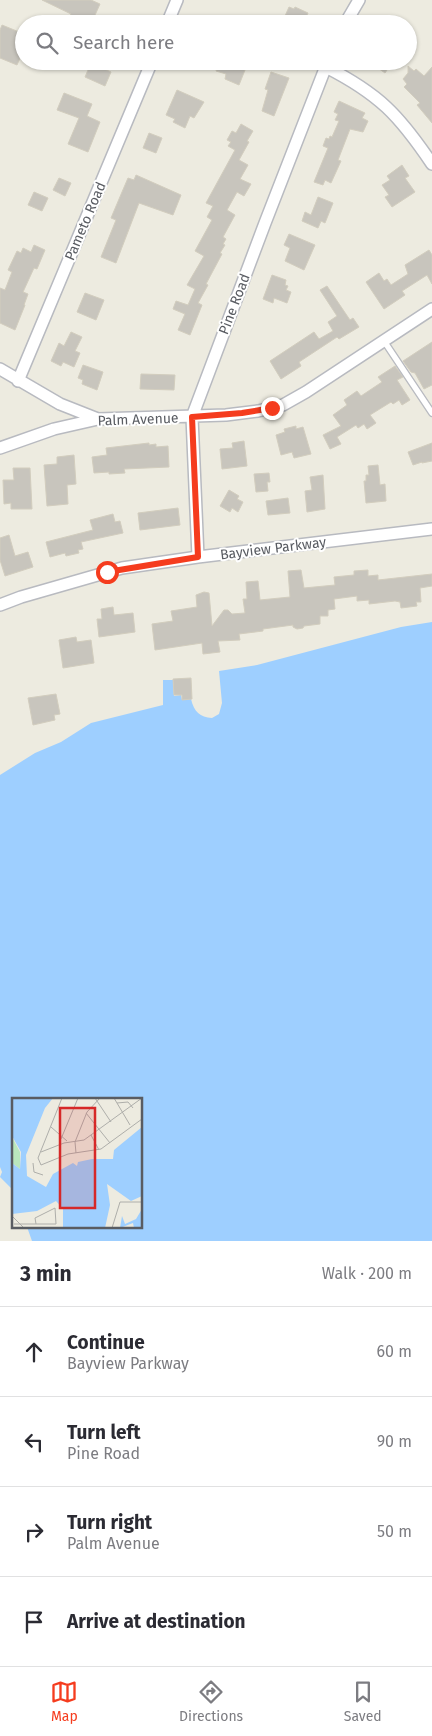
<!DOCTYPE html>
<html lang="en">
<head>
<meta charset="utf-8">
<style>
	:root { --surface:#fff; --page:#f7f7f7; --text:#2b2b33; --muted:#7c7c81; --line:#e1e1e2; --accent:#f53c1e }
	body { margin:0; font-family:"Fira Sans",sans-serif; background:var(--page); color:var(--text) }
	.stop { position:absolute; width:15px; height:15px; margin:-11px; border:4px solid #f53c1e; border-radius:50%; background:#fff }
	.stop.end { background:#f53c1e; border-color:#fff; box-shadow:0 1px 5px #0008 }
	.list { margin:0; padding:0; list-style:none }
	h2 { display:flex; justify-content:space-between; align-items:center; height:65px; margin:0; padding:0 20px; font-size:21px }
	h2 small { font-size:16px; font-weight:400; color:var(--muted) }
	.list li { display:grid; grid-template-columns:32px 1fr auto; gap:15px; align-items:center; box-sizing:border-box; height:90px; padding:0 20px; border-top:1px solid var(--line) }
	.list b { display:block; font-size:19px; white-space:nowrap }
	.list p { margin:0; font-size:16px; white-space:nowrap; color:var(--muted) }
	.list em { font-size:16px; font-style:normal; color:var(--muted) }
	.icon { flex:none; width:28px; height:28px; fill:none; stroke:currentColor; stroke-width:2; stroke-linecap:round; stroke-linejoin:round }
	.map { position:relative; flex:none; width:432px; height:1241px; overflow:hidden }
	.search { position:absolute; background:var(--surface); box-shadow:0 1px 4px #0004; left:15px; right:15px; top:15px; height:55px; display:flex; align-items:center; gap:12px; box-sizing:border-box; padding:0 18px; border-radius:28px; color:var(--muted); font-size:19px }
	.sheet { height:425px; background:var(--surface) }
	nav { display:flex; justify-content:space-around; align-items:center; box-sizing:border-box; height:70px; border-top:1px solid var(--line); background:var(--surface); font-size:14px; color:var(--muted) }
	nav a { display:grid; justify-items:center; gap:2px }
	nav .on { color:var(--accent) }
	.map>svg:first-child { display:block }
</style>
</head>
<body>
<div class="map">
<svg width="432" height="1241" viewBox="0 0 432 1241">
	<rect width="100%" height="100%" fill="#edebe0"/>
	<path fill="#9ecfff" d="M432,622V1241H32L27,1227H141V1100H14V1191L0,1177L2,1172L0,1167V775L35,753L61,742L91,723L163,705V680H173L174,696L181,695L182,700L191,699C194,712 200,717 212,718L219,714L222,703L219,671L257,665L401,627Z"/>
	<path fill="#c8c5bd" stroke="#d2cdbe" d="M42,0H91L100,4L91,24H72L67,22L71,14Z
		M289,7L294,9L295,7L308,13L303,24H288L290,18L285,16Z
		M2,25L24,34V49L17,65L0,58V30Z
		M220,61H236L247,65L239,85L225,79L226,74L216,71Z
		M368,61H393L385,73Z
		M91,63L111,72L105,86L85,77Z
		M408,66L414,71L416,69L424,76L432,67V123L417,105L420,103L404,87L407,84L403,79L408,73Z
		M271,72L289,78L274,116L262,111L268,90L265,89Z
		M177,90L204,102L194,118L190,116L185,128L173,122L175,119L166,115Z
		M64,93L92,104L87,116L100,122L88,152L68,144L79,118L57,110Z
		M339,101L365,113L362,118L368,121L363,132L350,129L338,160L341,161L331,183L325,180L323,185L314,182L328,148L323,146L326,138L329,139L330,136L332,137L339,121L335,120L338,114L334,112Z
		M241,124L253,131L247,141L249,142L239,160L248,165L240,179L251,184L244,196L237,192L227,210L235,215L223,237L226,239L223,244L225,245L220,253L222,254L206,284L208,285L198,303L202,305L190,335L178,330L185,314L173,309L176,301L188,305L195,289L187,285L204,256L195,251L212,220L207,217L213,206L206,203L235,150L228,146L231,142L227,140L232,131L236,133Z
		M149,133L162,138L156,153L143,148Z
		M402,165L409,176L405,178L415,192L392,207L385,197L389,195L382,185L390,180L387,176Z
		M136,175L181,195L173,215L139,203L116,263L101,257L116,220L111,218L122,192L128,178L134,180Z
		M59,178L71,183L65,196L53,190Z
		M34,192L48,198L42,211L28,205Z
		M318,197L333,203L325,223L321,221L318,228L302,221L305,212L311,215Z
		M289,234L315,245L304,270L285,261L290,248L284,245Z
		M34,245L45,250L37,269L34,268L23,292L28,294L24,305H25L15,330L0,323V288L5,290L12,272L8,270L17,251L21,253L23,248L31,252Z
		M429,250L432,255V284L427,275L402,291L405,295L384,309L366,282L379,273L384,281L387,279L391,285L408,274L405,265Z
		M272,275L286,280L285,285L288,286L286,290L291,292L287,303L274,298L273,303L263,299Z
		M327,286L350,320L353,318L359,327L339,339L337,337L299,362L301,366L281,379L270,361L314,332L319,339L333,331L328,322L337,316L320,290Z
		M85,293L104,300L96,320L77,312Z
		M71,332L82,337L75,351L80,353L74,367L63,362L61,366L51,361L59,343L64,346Z
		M432,342V385L424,389L415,373L411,372L403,361Z
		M83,365L103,372L97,390L82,384L83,380L78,378Z
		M395,366L403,377L397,380L410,400L402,405L399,400L393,404L391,402L370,415L376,423L367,429L364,424L358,428L356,425L337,437L341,444L330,449L323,435L341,426L333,415L347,405L344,400L357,391L361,396L382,382L378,377Z
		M141,374L175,375L174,390L140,389Z
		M296,426V429L303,427L311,454L294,458L292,452L281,455L276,435L285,432L284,429Z
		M244,441L247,466L222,469L220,449L233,448L232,443Z
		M149,443V445L156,444V447L168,446L169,467L124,469L125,473L109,474V472L94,473L92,457L107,455L106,448Z
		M432,443V461L422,463V462L413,465L408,452Z
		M74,455L76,484L67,485L68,504L47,506L44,465L57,464V457Z
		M378,465L380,485L385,484L386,501L366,503L364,481H366V475H369L368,466Z
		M13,468H30L32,509H11V503L4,504L3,480H14Z
		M269,473L270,482H267L268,491L256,492L254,474Z
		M323,475L325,509L307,512L305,491L312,490L310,477Z
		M229,490L239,496L237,499L243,502L238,512L232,508L230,512L220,506Z
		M288,498L290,513L268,515L266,501Z
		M178,508L180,525L140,530L138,513Z
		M113,514L115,522L120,521L123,533L81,542L83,549L78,550L79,553L66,556L65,553L50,557L46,542L93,530L90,520Z
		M9,535L15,556L28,552L33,567L5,576L0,560V538Z
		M301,570L304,588L335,585L334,577L354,575V571L368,570V576L378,575V580L432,574V586L420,588L421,602H416L417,606L401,608L400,602L395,601L369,604V600L357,601V596L334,599L335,609L328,610V616H320V624L304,626L303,628L297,629L293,627V625L263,629V631L239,634L240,640L218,641L220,652L203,654L202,643L155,650L152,624L173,621L171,611L197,607L196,595L204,592L209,593L212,626L224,610H228L232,614L245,613L243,599H247L246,582L258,581L260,600L290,597L288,571Z
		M113,607L114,615L133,613L135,632L99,637L97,619H102L101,609Z
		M76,637L77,642L91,640L94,663L63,668L59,640Z
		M191,678L192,699L182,700V695H174L173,679Z
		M56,694L60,714L54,715L55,720L33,725L28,698Z"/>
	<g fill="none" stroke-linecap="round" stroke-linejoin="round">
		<defs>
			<path id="service" d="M384,341L432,413"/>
			<path id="minor" d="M167,24L177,0
				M345,24L359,0
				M326,67C379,94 399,115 432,164
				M0,369L60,404L98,419
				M18,381L152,61
				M0,448L54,429L98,419L226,415L258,411L283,405L306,392L432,309
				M198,557L192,417L265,223L328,61
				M0,605L21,597L122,568L198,557L432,529"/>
		</defs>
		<use href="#service" stroke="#b8bac0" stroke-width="8"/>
		<use href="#minor" stroke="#b8bac0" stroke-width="14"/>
		<use href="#service" stroke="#fff" stroke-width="5.5"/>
		<use href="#minor" stroke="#fff" stroke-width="11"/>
	</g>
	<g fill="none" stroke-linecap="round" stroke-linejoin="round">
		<path stroke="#f53c1e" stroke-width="6" d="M107,572L198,557L192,417L242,413L272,408"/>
	</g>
	<g text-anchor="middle" stroke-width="4" stroke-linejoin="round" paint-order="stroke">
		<g font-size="14" fill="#595c62" stroke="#fff">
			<text transform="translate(85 221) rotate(-67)" y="5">Pameto Road</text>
			<text transform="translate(234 304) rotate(-69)" y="5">Pine Road</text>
			<text transform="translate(138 419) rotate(-2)" y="5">Palm Avenue</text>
			<text transform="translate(273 548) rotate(-7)" y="5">Bayview Parkway</text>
		</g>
	</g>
	<g transform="translate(12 1098)">
		<rect width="130" height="130" fill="#edebe0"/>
		<path d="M0,39L8,54V71L0,65Z" fill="#bae7bd"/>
		<path d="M0,0H41L33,10L14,57L15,78L34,89L41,76L61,65L65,68L66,64L80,61H101L102,52L130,29V98L119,103L95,86L98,107L93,130H51V111L44,103L25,113L0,116V65L8,71L9,54L0,38ZM130,111V130H122L121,125L108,130L110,118L113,126L124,121Z" fill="#9ecfff"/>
		<path fill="none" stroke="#aeaeaa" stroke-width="1" d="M50,0L26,60L29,67L56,56L89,51L130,21M83,0L99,24M102,0L118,27M105,5L116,4L121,10M74,15L98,45M39,29L55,43M79,37L87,52M49,41L66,0M29,54L52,45L72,42L130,0M64,55L63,44L75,14L88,0M21,65L22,74L31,77M108,104H130M43,110L44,126H24L23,120ZM0,118L12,130M2,126H24M100,130L108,104"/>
		<path fill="#d62828" fill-opacity="0.15" stroke="#d62828" stroke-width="2.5" d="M48,10H83V110H48Z"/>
		<rect width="130" height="130" fill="none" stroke="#595c62" stroke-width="2.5"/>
	</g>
</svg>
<div class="stop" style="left:107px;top:572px"></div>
<div class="stop end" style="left:272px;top:408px"></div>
<div class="search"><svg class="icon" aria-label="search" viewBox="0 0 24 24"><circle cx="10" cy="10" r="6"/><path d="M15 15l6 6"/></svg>Search here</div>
</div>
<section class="sheet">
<h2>3 min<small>Walk · 200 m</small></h2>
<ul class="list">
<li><svg class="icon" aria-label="ahead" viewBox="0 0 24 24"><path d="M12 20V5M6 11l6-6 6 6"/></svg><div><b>Continue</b><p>Bayview Parkway</p></div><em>60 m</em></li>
<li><svg class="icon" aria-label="left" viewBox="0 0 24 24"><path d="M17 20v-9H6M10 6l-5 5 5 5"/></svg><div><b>Turn left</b><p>Pine Road</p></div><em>90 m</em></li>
<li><svg class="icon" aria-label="right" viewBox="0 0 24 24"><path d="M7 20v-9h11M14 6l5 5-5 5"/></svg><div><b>Turn right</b><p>Palm Avenue</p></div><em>50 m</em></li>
<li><svg class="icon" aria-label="arrive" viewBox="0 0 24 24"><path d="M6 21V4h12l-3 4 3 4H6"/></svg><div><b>Arrive at destination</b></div></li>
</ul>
</section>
<nav>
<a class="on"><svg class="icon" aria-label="map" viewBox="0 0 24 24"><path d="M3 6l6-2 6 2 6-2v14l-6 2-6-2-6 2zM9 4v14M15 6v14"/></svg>Map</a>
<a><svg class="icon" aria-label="directions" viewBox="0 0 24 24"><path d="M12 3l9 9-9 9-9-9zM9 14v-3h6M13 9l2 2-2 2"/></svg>Directions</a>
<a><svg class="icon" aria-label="saved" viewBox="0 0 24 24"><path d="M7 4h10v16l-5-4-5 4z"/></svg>Saved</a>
</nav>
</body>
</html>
